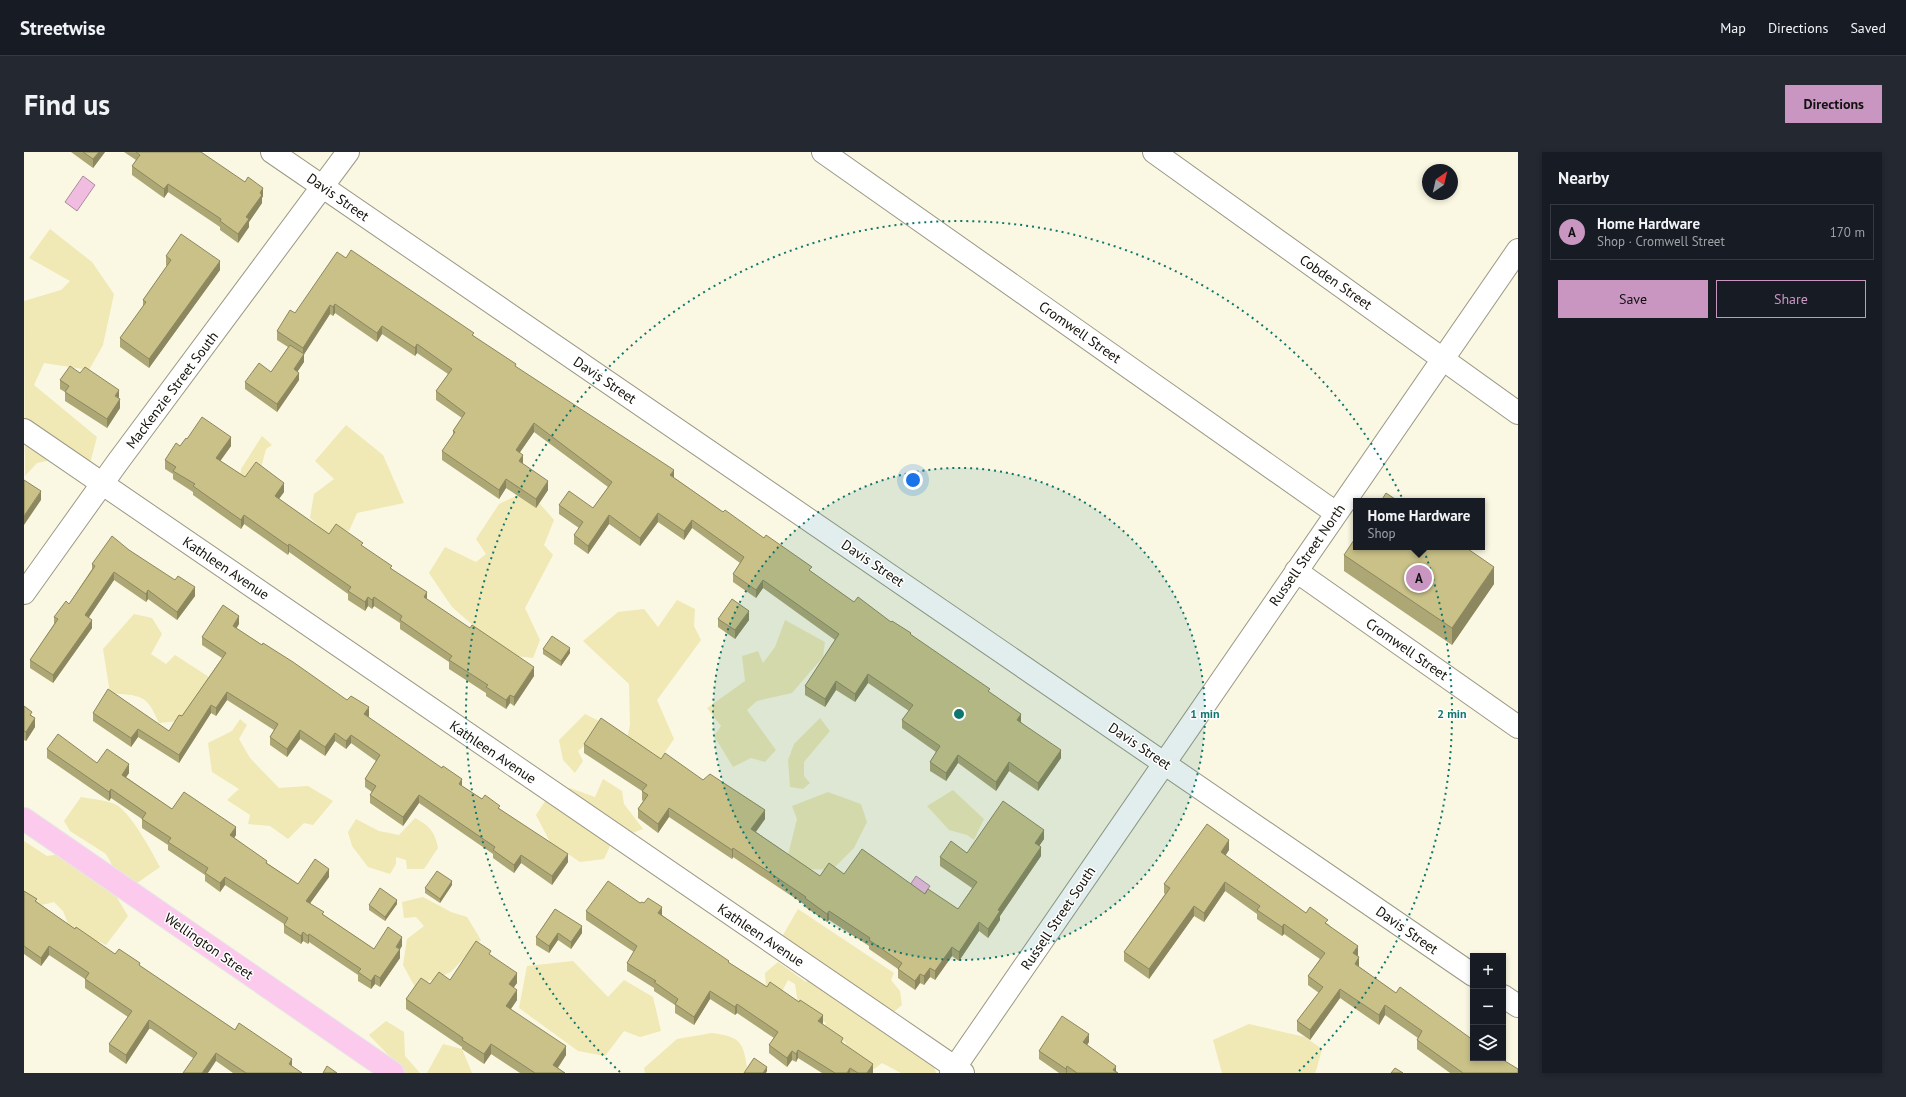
<!DOCTYPE html>
<html lang="en">
<head>
<meta charset="utf-8">
<style>
	:root { --surface:#171b24; --page:#242831; --text:#f1f3f6; --muted:#9ea1a6; --line:#363941; --accent:#c996c1 }
	body { margin:0; font-family:"PT Sans",sans-serif; background:var(--page); color:var(--text) }
	.controls { position:absolute; right:12px; bottom:12px; display:grid; overflow:hidden; border-radius:0px; box-shadow:0 2px 6px #0003 }
	.controls button { width:36px; height:36px; display:grid; place-items:center; padding:0; border:0; border-bottom:1px solid var(--line); background:var(--surface); color:var(--text); font:20px sans-serif }
	.compass { position:absolute; left:1398px; top:12px; width:36px; height:36px; border-radius:50%; background:var(--surface); box-shadow:0 2px 6px #0003; rotate:34deg }
	.you { position:absolute; left:889px; top:328px; width:14px; height:14px; margin:-10px; border:3px solid #fff; border-radius:50%; background:#1a73e8; box-shadow:0 0 0 6px #1a73e833 }
	.badge { display:grid; place-items:center; width:26px; height:26px; border-radius:50%; background:var(--accent); color:#111; font-size:13px; font-weight:700 }
	.pin { position:absolute; translate:-50% -50%; border:2px solid #fff; box-shadow:0 1px 4px #0006 }
	.popup { position:absolute; left:1329px; top:346px; width:132px; height:52px; box-sizing:border-box; display:grid; place-content:center; border-radius:0px; background:var(--surface); filter:drop-shadow(0 1px 3px #0005); font-size:13px; white-space:nowrap; color:var(--muted) }
	.popup b { font-size:15px; color:var(--text) }
	.popup::after { content:''; position:absolute; left:50%; top:100%; margin-left:-8px; border:8px solid transparent; border-top-color:var(--surface) }
	.list { margin:0; padding:0; list-style:none }
	h2 { display:flex; justify-content:space-between; align-items:center; height:52px; margin:0; padding:0 16px; font-size:17px }
	h2 small { font-size:13px; font-weight:400; color:var(--muted) }
	.list li { display:grid; grid-template-columns:26px 1fr auto; gap:12px; align-items:center; box-sizing:border-box; height:56px; margin:0 8px 8px; padding:0 8px; border:1px solid var(--line); border-radius:0px }
	.list b { display:block; font-size:15px; white-space:nowrap }
	.list p { margin:0; font-size:13px; white-space:nowrap; color:var(--muted) }
	.list em { font-size:13px; font-style:normal; color:var(--muted) }
	.actions { display:flex; gap:8px; padding:12px 16px }
	.actions a { flex:1; padding:9px 0; border:1px solid var(--accent); border-radius:0px; text-align:center; font-size:14px; color:var(--accent) }
	.actions .main { background:var(--accent); color:#111 }
	.icon { flex:none; width:22px; height:22px; fill:none; stroke:currentColor; stroke-width:2; stroke-linecap:round; stroke-linejoin:round }
	.map { position:relative; flex:none; width:1494px; height:921px; overflow:hidden; border-radius:0px }
	header { display:flex; align-items:center; gap:24px; box-sizing:border-box; height:56px; padding:0 20px; background:var(--surface); border-bottom:1px solid var(--line) }
	header strong { font-size:19px }
	nav { display:flex; gap:22px; margin-inline-start:auto; font-size:14px }
	.intro { display:flex; align-items:center; justify-content:space-between; box-sizing:border-box; height:96px; padding:0 24px }
	h1 { margin:0; font-size:28px }
	.button { padding:10px 18px; border-radius:0px; background:var(--accent); color:#111; font-size:14px; font-weight:700 }
	main { display:flex; gap:24px; padding:0 24px }
	aside { flex:1; background:var(--surface); border-radius:0px; box-shadow:0 2px 6px #0003 }
	.map>svg:first-child { display:block }
</style>
</head>
<body>
<header>
<strong>Streetwise</strong>
<nav><a>Map</a><a>Directions</a><a>Saved</a></nav>
</header>
<div class="intro"><h1>Find us</h1><a class="button">Directions</a></div>
<main>
<div class="map">
<svg width="1494" height="921" viewBox="0 0 1494 921">
	<rect width="100%" height="100%" fill="#faf8e2"/>
	<path fill="#f0e8b5" d="M26,77L68,110L90,142L79,193L65,218L20,211L10,233L73,285L65,315L42,305L13,311L1,324L0,149L37,138L46,129L5,106Z
		M322,273L359,303L380,351L333,361L325,379L313,376L304,383L286,366L290,342L310,327L291,309Z
		M238,284L248,293L242,297L237,316L215,339L217,317Z
		M504,338L530,368L520,393L529,403L501,456L516,488L509,506L483,503L428,455L405,421L421,395L452,410L462,402L452,387L475,352Z
		M653,448L671,457L670,474L677,488L633,548L650,587L635,609L603,587L606,573L605,532L559,489L594,460L620,457L634,475Z
		M110,462L128,466L138,482L127,502L142,512L151,503L185,525L166,568L135,571C122,541 117,544 86,541L79,497Z
		M761,468L801,490L799,505L768,541L733,549L723,558L752,598L741,610L727,606L709,615L690,584L697,574L683,556L721,529L718,504L734,499L739,511L751,495Z
		M561,562L585,574L554,599L559,609L551,621L539,608L535,588Z
		M796,566L806,579L780,610V624L786,631L779,637L766,635L764,608L770,592Z
		M216,567L223,573L215,587L226,606L255,636L284,634L309,649L289,673L280,671L264,687L246,674L224,672L226,663L203,648L215,637L188,620L184,591L208,579Z
		M579,627L598,639L600,652L619,677L589,688L580,707L556,710L526,690L512,663L527,640L546,636L571,645Z
		M929,638L960,667L950,688L943,683L925,678L903,654Z
		M804,640L837,652L843,670L830,696L808,718L781,717L764,703L773,667L768,654Z
		M57,645C67,647 81,648 91,652C106,659 128,700 136,715L113,731L94,724L82,702L46,679L40,669Z
		M391,666C405,673 411,680 414,696L400,717H383L382,708L372,705V712L366,722L344,715L328,694L324,680L332,667L355,679L375,683Z
		M0,689L23,704L37,702L89,739L104,764L82,793L74,789L70,793L47,779L39,759L30,750L18,753L0,743Z
		M399,745L427,760L443,765L457,788L427,820L391,835L379,813L383,787L400,774L392,765L380,766L378,750Z
		M774,757L870,821L867,828L876,839L878,853L853,874L859,881L876,868L900,885L912,921H877L858,911L850,917L822,898V891L798,877L802,871L774,852L771,832L764,828L757,841L742,835L741,821L754,810L782,830L794,810L759,783Z
		M549,809L584,845L600,828L629,845L637,879L616,885L600,879L581,904L554,899L495,856L503,814Z
		M362,869L380,880L381,904L396,921H363L371,910L345,883Z
		M1225,872L1281,885L1298,897L1292,919L1291,921H1198L1189,888Z
		M688,881C715,885 719,888 723,915L720,921H621L620,916L653,887Z
		M419,892L438,897L448,921H403Z"/>
	<path fill="#f0bce0" stroke="#ad89a0" d="M59,24L71,33L53,59L41,50Z
		M892,724L906,734L890,757L876,748Z"/>
	<g fill="none" stroke-linecap="round" stroke-linejoin="round">
		<defs>
			<path id="minor" d="M248,0L1449,823
				M799,0L1312,361
				M1130,0L1494,261
				M0,278L939,921
				M1272,419L1494,575
				M0,441L93,311L324,0
				M1479,844L1494,854
				M927,921L1494,98"/>
			<path id="major" d="M0,667L369,921"/>
		</defs>
		<use href="#minor" stroke="#9b9885" stroke-width="24"/>
		<use href="#major" stroke="#e7e7e6" stroke-width="24"/>
		<use href="#minor" stroke="#fff" stroke-width="22"/>
		<use href="#major" stroke="#fbcaed" stroke-width="22"/>
	</g>
	<path fill="#ada675" d="M47,0H81L69,16Z
		M100,0H177L239,44L238,46V51L225,70V75L214,91L196,78V75L144,40L140,46L108,23V14L112,8Z
		M142,104L196,118L125,216L96,195V186L119,155V148L143,114L142,113Z
		M322,106L450,184L492,215L699,360L830,450L867,470L887,483L966,541L997,570L1037,606L1014,639L985,619L972,639L934,611L922,629L906,619V610L912,600L878,576V568L885,559L844,531L831,550L812,538L801,555L781,543V534L811,488L739,436L732,446L709,430V422L716,411L668,376L660,388L634,370L616,394L585,372L564,402L550,392V383L555,376L535,362V353L569,356L584,335L510,280L496,300L499,311V312L524,338L512,356L482,336L475,347L418,308V299L429,283V279L438,266L412,248V239L424,222L393,201L391,204L358,182L353,190L311,161L309,164L306,162L280,202V210L273,219L275,228L253,260L221,237V230L247,220L264,195L253,188V179L271,161Z
		M56,221L95,247L96,256L83,276L41,249V240L36,237V228Z
		M163,287L207,294L196,309L221,325L260,340L255,347L305,382L339,395L368,417L403,447L510,524L490,554L486,551L482,557L462,544V541L425,517V510L376,477V471L350,454L348,457L344,454L341,459L324,448V442L265,400L264,403L220,372L217,377L169,343V340L149,327V322L141,317V308L156,294Z
		M105,398L171,444L153,468L124,447L122,450L90,428L65,465L68,476L29,531L6,516V508L30,472V465L45,452L68,417V412Z
		M1320,403L1470,432L1428,493L1320,419Z
		M694,467L725,468L711,487L694,475Z
		M215,472L212,476L345,564L344,565L438,634L458,647L476,657L544,710L528,733L497,711L490,721L469,706V702L395,651L379,674L346,651V643L348,640L341,635V627L352,609L327,591L322,597L311,589L301,604L276,587L263,605L246,593V585L250,578L203,548L192,564L187,561L155,611L114,585L107,595L69,569V561L145,579L158,564L198,506L178,493V485Z
		M519,497L546,501L537,514L519,502Z
		M0,554L8,564L11,575L2,589L0,588Z
		M560,592L637,607L679,628L741,667L732,680L796,724L820,722L901,742L934,757L948,736L916,714V705L1020,687L1015,694L1017,704L976,764V768L964,786L955,779L935,809L928,804L911,828L906,825L900,833L896,831L891,838L874,826V817L845,797V794L805,768L803,770L781,755V753L709,705L708,707L645,665L634,681L614,666V657L619,649L618,648V639L560,601Z
		M23,597L105,621L102,625L148,657L212,683L210,686L243,711L274,732L305,725L286,751L300,763L350,797L378,794L376,797V806L356,835L351,832L347,837L334,829V823L285,790L284,792L279,789L277,792L260,781V772L201,733L196,740L181,729V723L144,698V693L118,676V667L87,646L85,649L23,606Z
		M1205,698L1201,704L1282,761L1304,772L1334,804L1335,815L1372,841L1494,921H1426L1393,897V888L1394,886L1361,863L1355,873L1316,846L1286,888L1273,879V869L1295,841L1284,833V824L1296,807L1260,782L1258,784L1233,767V762L1201,739L1180,770L1170,764L1125,827L1100,809V800L1141,742L1140,741V732Z
		M428,733L416,751L401,741V736Z
		M0,739L13,750L51,777L91,802L116,814L211,878L278,921H209L192,909L169,906L127,877H125L102,912L85,900V892L104,865L61,836V827L25,803L17,814L0,802Z
		M373,752L361,769L345,758V753Z
		M531,757L558,781L547,797L534,788L525,801L512,793V785Z
		M562,759L638,763L705,811L799,871L798,872L819,891L849,921H798L774,906L772,910L768,908L763,915L745,901V893L750,886L713,861L711,863L686,847L670,873L651,861V853L630,839V836L603,819V811L610,800L562,768Z
		M467,803L493,831L489,836L493,848L487,857L542,903L534,916L541,921H496L467,902L460,912L438,897V895L382,857V847L406,832L426,828Z
		M1065,890L1063,893L1094,921H1035L1015,907V899Z"/>
	<path fill="#8d875f" d="M75,0H81L69,16V7Z
		M144,32V40L140,46V37Z
		M239,36V44L238,46V51L225,70V75L214,91V82L222,65Z
		M196,109V118L125,216V207Z
		M311,152V161L309,164V155Z
		M306,153V162L279,204V196Z
		M358,174V182L353,190V181Z
		M393,192V201L391,204V196Z
		M280,202V210L270,225V217Z
		M275,221V228L253,260V252Z
		M95,238V246L91,244Z
		M96,247V256L83,276V267Z
		M510,271V280L492,306V298Z
		M207,285V294L192,315V306Z
		M499,303V311L495,318V309Z
		M650,318V326L646,323Z
		M482,327V336L475,347V338Z
		M524,329V338L512,356V347Z
		M260,331V340L251,352V344Z
		M17,339V348L0,373V364Z
		M634,361V370L616,394V386Z
		M220,363V372L217,377V368Z
		M585,363V372L564,402V394Z
		M668,368V376L660,388V379Z
		M265,392V400L264,403V394Z
		M1470,415V432L1428,493V476Z
		M90,420V428L61,471V463Z
		M739,428V436L732,446V438Z
		M171,435V444L153,468V460Z
		M124,438V447L122,450V442Z
		M403,440V449L400,445Z
		M344,445V454L341,459V450Z
		M350,445V454L348,457V448Z
		M725,459V468L711,487V478Z
		M215,464V472L209,482V474Z
		M68,468V476L29,531V523Z
		M546,496V501L537,514V509Z
		M510,515V524L490,554V545Z
		M844,522V531L831,550V542Z
		M812,529V538L801,555V547Z
		M203,540V548L192,564V556Z
		M486,543V551L482,557V548Z
		M187,553V561L155,611V603Z
		M345,555V564L340,570V562Z
		M997,562V571L993,568Z
		M11,566V575L2,589V580Z
		M114,577V585L107,595V586Z
		M276,578V587L263,605V597Z
		M311,581V589L301,604V595Z
		M327,583V591L322,597V589Z
		M1037,598V606L1014,639V631Z
		M934,603V611L922,629V621Z
		M985,610V619L972,639V630Z
		M105,612V621L98,631V623Z
		M438,627V636L435,632Z
		M87,637V646L85,649V640Z
		M395,643V651L379,674V665Z
		M645,656V665L634,681V672Z
		M741,658V667L727,686V677Z
		M212,675V683L206,692V683Z
		M1020,678V687L1011,700V691Z
		M1205,688V698L1197,710V700Z
		M1017,695V704L976,764V768L964,786V777L974,758Z
		M709,696V705L708,707V698Z
		M544,702V710L528,733V724Z
		M497,703V711L490,721V713Z
		M305,717V725L282,757V749Z
		M201,725V733L196,740V731Z
		M428,729V733L416,751V747Z
		M1201,730V739L1180,770V761Z
		M373,748V752L361,769V765Z
		M1170,754V764L1125,827V817Z
		M638,755V764L634,761Z
		M805,759V768L803,770V762Z
		M955,770V779L935,809V800Z
		M1260,772V782L1258,784V775Z
		M558,774V781L547,797V790Z
		M279,780V789L277,792V784Z
		M534,781V788L525,801V794Z
		M285,782V790L284,792V784Z
		M378,785V794L372,803V795Z
		M25,794V803L17,814V806Z
		M1334,794V804L1329,801Z
		M928,795V804L911,828V819Z
		M376,797V806L356,835V826Z
		M1335,805V815L1331,812Z
		M906,816V825L900,833V824Z
		M493,821V831L485,842V832Z
		M896,822V831L891,838V829Z
		M351,823V832L347,837V829Z
		M1316,837V846L1286,888V878Z
		M493,838V848L482,864V854Z
		M686,839V847L670,873V865Z
		M713,852V861L711,863V855Z
		M1361,853V863L1355,873V863Z
		M799,863V871L794,878V869Z
		M125,868V877L102,912V903Z
		M1065,882V890L1059,899V890Z
		M467,892V902L460,912V902Z
		M542,894V903L530,921L529,913Z
		M774,898V906L772,910V902Z
		M768,899V908L763,915V906Z
		M192,901V909L184,921H178Z
		M268,907V916L265,912Z
		M849,912V921H843Z
		M1043,914V921H1042V917Z
		M1092,914V921L1089,918Z
		M743,915V919L742,921H739Z
		M826,916V921H823Z"/>
	<path fill="#c9c188" stroke="#8d875f" d="M59,0H75L69,7Z
		M112,0H177L221,30L224,25L239,36L236,41L238,43L222,65L225,67L214,82L196,69L197,67L144,32L140,37L108,14L116,3Z
		M157,82L196,109L125,207L96,186L122,150L119,148L147,108L142,104Z
		M327,98L450,181L448,183L492,212L491,214L650,318L646,323L699,360L701,358L740,386L742,383L788,415L785,418L830,450L834,445L867,470L868,469L887,481L886,482L966,537L964,539L997,562L993,568L1037,598L1014,631L985,610L972,630L934,603L922,621L906,610L916,594L878,568L889,553L844,522L831,542L812,529L801,547L781,534L815,482L739,428L732,438L709,422L720,405L668,368L660,379L634,361L616,386L585,363L564,394L550,383L559,370L535,353L545,339L569,356L588,330L510,271L492,298L499,303L495,309L524,329L512,347L482,327L475,338L418,299L431,280L429,279L441,261L412,239L428,217L393,192L391,196L358,174L353,181L311,152L309,155L306,153L279,196L253,179L266,158L271,161L313,100L322,106Z
		M266,193L280,202L270,217L275,221L253,252L221,230L235,211L247,220Z
		M46,214L56,221L61,215L95,238L91,244L96,247L83,267L41,240L45,234L36,228Z
		M178,265L207,285L192,306L221,325L232,310L260,331L251,344L305,382L312,372L339,391L337,393L368,414L366,416L403,440L400,445L446,476L448,473L510,515L490,545L486,543L482,548L462,535L464,533L425,508L428,504L376,468L378,464L350,445L348,448L344,445L341,450L324,439L327,435L265,392L264,394L220,363L217,368L169,334L171,332L149,319L152,315L141,308L152,291L156,294L162,286L163,287Z
		M0,328L17,339L0,364Z
		M1362,341L1374,349H1357Z
		M88,384L105,398L151,428L154,424L171,435L153,460L124,438L122,442L90,420L61,463L68,468L29,523L6,508L34,467L30,465L42,449L45,452L71,414L68,412Z
		M1332,385V395H1441L1470,415L1428,476L1320,403Z
		M708,447L725,459L711,478L694,467Z
		M199,453L215,464L209,474L238,493L239,491L269,510L323,548L327,544L345,555L340,562L418,616L419,614L438,627L435,632L458,647L461,643L476,654L474,656L544,702L528,724L497,703L490,713L469,698L471,695L395,643L379,665L346,643L352,634L341,627L356,603L327,583L322,589L311,581L301,595L276,578L263,597L246,585L254,572L203,540L192,556L187,553L155,603L114,577L107,586L69,561L84,537L145,579L155,563L158,564L202,501L178,485Z
		M528,484L546,496L537,509L519,497Z
		M0,554L8,560L6,563L11,566L2,580L0,579Z
		M577,566L637,607L641,601L679,628L686,622L741,658L727,677L796,724L805,711L820,722L838,697L901,742L904,737L934,757L953,730L916,705L927,689L943,701L979,649L1020,678L1011,691L1017,695L974,758L976,759L964,777L955,770L935,800L928,795L911,819L906,816L900,824L896,822L891,829L874,817L878,811L845,788L846,786L805,759L803,762L781,746L782,745L709,696L708,698L645,656L634,672L614,657L624,643L618,639L623,633L560,592Z
		M34,582L73,611L83,597L105,612L98,623L148,657L160,640L212,675L206,683L243,709L242,711L274,732L291,707L305,717L282,749L300,760L298,762L350,797L364,775L378,785L372,795L376,797L356,826L351,823L347,829L334,820L337,817L285,782L284,784L279,780L277,784L260,773L264,766L201,725L196,731L181,721L184,716L144,690L147,686L118,667L122,661L87,637L85,640L23,597Z
		M1183,672L1205,688L1197,700L1282,761L1286,755L1304,768L1301,771L1334,794L1329,801L1335,805L1331,812L1372,841L1376,835L1449,888V906H1476L1494,917V921H1439L1393,888L1398,879L1361,853L1355,863L1316,837L1286,878L1273,869L1299,835L1284,824L1301,801L1260,772L1258,775L1233,758L1236,754L1201,730L1180,761L1170,754L1125,817L1100,800L1146,736L1140,732Z
		M413,719L428,729L416,747L401,736Z
		M584,729L616,751L618,750L620,751L624,746L638,755L634,761L705,809L704,810L743,835L746,830L775,850L776,848L799,863L794,869L819,886L817,890L849,912L843,921H834L826,916L823,921H811L774,898L772,902L768,899L763,906L745,893L754,880L713,852L711,855L686,839L670,865L651,852L654,847L630,830L632,829L603,811L613,794L562,759Z
		M356,736L373,748L361,765L345,753Z
		M0,739L13,747L11,749L51,777L52,775L91,802L95,797L116,811L115,813L211,878L215,871L268,907L265,912L278,921H222L192,901L178,921H159L173,901L127,869L125,868L102,903L85,892L108,859L61,827L65,821L25,794L17,806L0,794Z
		M531,757L558,774L547,790L534,781L525,794L512,785Z
		M452,789L467,799L465,802L493,821L485,832L493,838L482,854L542,894L529,913L541,921H511L467,892L460,902L438,888L439,886L382,847L397,826L406,832L415,820L426,828Z
		M1038,864L1065,882L1059,890L1092,914L1089,918L1094,921H1053L1043,914L1042,917L1015,899Z
		M730,906L743,915L739,921H720Z
		M303,914L313,921H299Z
		M1371,916L1379,921H1367Z"/>
	<circle cx="935" cy="562" r="246" fill="#0f766e" fill-opacity=".12"/>
	<g fill="none" stroke="#0f766e" stroke-width="2" stroke-dasharray="2 4">
		<circle cx="935" cy="562" r="246"/>
		<path d="M596 920A493 493 0 1 1 1274 920"/>
	</g>
	<g text-anchor="middle" stroke-width="3" stroke-linejoin="round" paint-order="stroke">
		<g font-size="14" fill="#12110a" stroke="#fff">
			<text transform="translate(314 45) rotate(35)" y="5">Davis Street</text>
			<text transform="translate(1312 130) rotate(35)" y="5">Cobden Street</text>
			<text transform="translate(1056 180) rotate(35)" y="5">Cromwell Street</text>
			<text transform="translate(581 228) rotate(34)" y="5">Davis Street</text>
			<text transform="translate(148 238) rotate(-53)" y="5">MacKenzie Street South</text>
			<text transform="translate(1283 403) rotate(-55)" y="5">Russell Street North</text>
			<text transform="translate(849 411) rotate(34)" y="5">Davis Street</text>
			<text transform="translate(202 416) rotate(34)" y="5">Kathleen Avenue</text>
			<text transform="translate(1383 497) rotate(35)" y="5">Cromwell Street</text>
			<text transform="translate(1116 594) rotate(34)" y="5">Davis Street</text>
			<text transform="translate(469 600) rotate(34)" y="5">Kathleen Avenue</text>
			<text transform="translate(1034 766) rotate(-56)" y="5">Russell Street South</text>
			<text transform="translate(1383 778) rotate(35)" y="5">Davis Street</text>
			<text transform="translate(737 783) rotate(34)" y="5">Kathleen Avenue</text>
			<text transform="translate(185 794) rotate(35)" y="5">Wellington Street</text>
		</g>
	</g>
	<circle cx="935" cy="562" r="6" fill="#0f766e" stroke="#fff" stroke-width="2"/>
	<g font-size="12" text-anchor="middle" font-weight="bold" fill="#0f766e" stroke="#fff" stroke-width="3" stroke-linejoin="round" paint-order="stroke">
		<text x="1181" y="566">1 min</text>
		<text x="1428" y="566">2 min</text>
	</g>
</svg>
<div class="controls">
<button>+</button>
<button>−</button>
<button><svg class="icon" aria-label="layers" viewBox="0 0 24 24"><path d="M12 4l9 5-9 5-9-5zM3 14l9 5 9-5"/></svg></button>
</div>
<svg class="compass" viewBox="-18 -18 36 36"><path d="M0-13l5 13h-10z" fill="#e53935"/><path d="M0 13l5-13h-10z" fill="#9ea1a6"/></svg>
<div class="you"></div>
<div class="pin badge" style="left:1395px;top:426px">A</div>
<div class="popup"><b>Home Hardware</b>Shop</div>
</div>
<aside>
<h2>Nearby<small></small></h2>
<ul class="list">
<li><span class="badge">A</span><div><b>Home Hardware</b><p>Shop · Cromwell Street</p></div><em>170 m</em></li>
</ul>
<div class="actions"><a class="main">Save</a><a>Share</a></div>
</aside>
</main>
</body>
</html>
